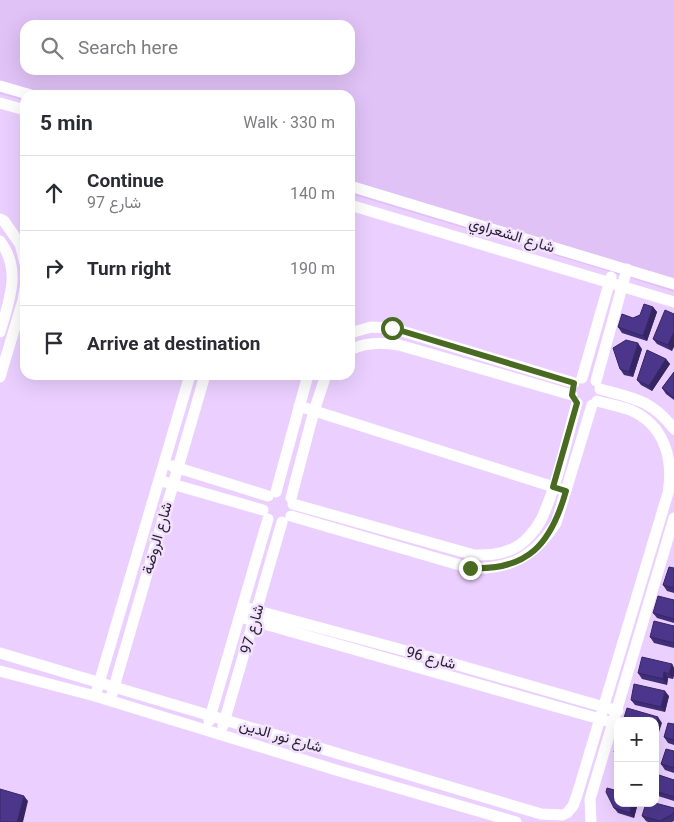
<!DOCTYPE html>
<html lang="en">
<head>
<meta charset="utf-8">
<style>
	:root { --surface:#fff; --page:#f2f2f3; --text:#2b2b33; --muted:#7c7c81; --line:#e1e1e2 }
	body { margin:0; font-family:Roboto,Vazirmatn,sans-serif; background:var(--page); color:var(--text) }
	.controls { position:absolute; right:15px; bottom:15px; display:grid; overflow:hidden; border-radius:10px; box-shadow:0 5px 20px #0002 }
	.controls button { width:45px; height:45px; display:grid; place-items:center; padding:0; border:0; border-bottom:1px solid var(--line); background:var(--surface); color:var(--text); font:25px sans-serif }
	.stop { position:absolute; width:15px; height:15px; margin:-11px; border:4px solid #486a21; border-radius:50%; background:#fff }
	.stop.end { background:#486a21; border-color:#fff; box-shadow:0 1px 5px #0008 }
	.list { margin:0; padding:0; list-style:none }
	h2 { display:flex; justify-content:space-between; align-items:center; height:65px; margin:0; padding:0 20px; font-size:21px }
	h2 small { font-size:16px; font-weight:400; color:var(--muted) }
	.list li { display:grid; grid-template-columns:32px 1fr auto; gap:15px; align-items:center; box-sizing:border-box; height:75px; padding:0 20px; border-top:1px solid var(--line) }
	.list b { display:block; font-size:19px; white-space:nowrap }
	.list p { margin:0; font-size:16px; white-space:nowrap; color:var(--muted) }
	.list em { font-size:16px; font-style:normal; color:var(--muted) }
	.icon { flex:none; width:28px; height:28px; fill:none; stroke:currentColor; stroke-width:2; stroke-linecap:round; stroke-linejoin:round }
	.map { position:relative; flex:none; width:674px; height:822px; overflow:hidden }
	.search { position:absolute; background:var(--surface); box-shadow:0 5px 20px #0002; left:20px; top:20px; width:335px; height:55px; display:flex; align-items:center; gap:12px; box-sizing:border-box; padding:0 18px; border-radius:15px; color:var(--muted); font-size:19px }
	.panel { position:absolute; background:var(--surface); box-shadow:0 5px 20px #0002; left:20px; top:90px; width:335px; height:290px; border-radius:15px }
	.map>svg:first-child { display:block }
</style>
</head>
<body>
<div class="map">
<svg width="674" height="822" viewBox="0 0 674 822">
	<rect width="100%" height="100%" fill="#ebd0ff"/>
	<path fill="#e0c2f6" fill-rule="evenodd" d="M0,0H674V292L611,272L350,194V95H25V101L0,94ZM25,25H350V70H25Z"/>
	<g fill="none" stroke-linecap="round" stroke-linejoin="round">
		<path stroke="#fff" stroke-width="11" d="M0,86L31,95
			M0,103L25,110
			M350,186L674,284
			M350,205L674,302
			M0,219L4,221L20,244L25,263
			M0,241C22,270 9,301 0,332
			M350,333L371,327L392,328L574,383
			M350,350C366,342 382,342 399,345L572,395
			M0,377L23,300L25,288
			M582,378L611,277
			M596,381L627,269
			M600,389C633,398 652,400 674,429
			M299,406L560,489
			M172,466L268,496
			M165,482L263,510
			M276,492L308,375
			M291,498L314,411L326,375
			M293,504L474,555C487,555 499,555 512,549C524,544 535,531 541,520C558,483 566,441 577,403
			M291,516L470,568C510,570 534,557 556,523L592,405
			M243,607L451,663L618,711
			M240,617L614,723
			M0,653L541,814L563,815
			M0,671L95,696L336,770L516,822
			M97,690L190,375
			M112,694L205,375
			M209,721L268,519
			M223,726L282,522
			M567,813L573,806L577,795L668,493C674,459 664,424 630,410C620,406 608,404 597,401
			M591,822L590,799L674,518"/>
	</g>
	<path fill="#412e78" d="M653,307L657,312L647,341L622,333L618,327L633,318L640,315Z
		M674,314L672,351L657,344L653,339Z
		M642,349L633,377L624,375L620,369Z
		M666,359L670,364L652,391L641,385L637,380Z
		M674,372V400L666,394L662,388Z
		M674,568V593L667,591L663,585Z
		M674,600V623L657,618L653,613Z
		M674,626V648L654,643L650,637Z
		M672,664L674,668V676L673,679L668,678L667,685L642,679L638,673Z
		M669,696L665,712L635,705L631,700Z
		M674,724V745L668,743L664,737Z
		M674,751V773L665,770L661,764Z
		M655,776L674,780V801L655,795Z
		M618,803H638L634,818L618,813L614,808Z
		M674,808V821L672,822H648L646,821L642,816Z"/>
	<path fill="#352662" d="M653,307L657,312L647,341L643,336Z
		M674,332V347L672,351L668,345Z
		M638,343L642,349L633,377L629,372Z
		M666,359L670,364L652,391L649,386Z
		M672,664L674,668L673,679L669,674Z
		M664,672L668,678L667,685L663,679Z
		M665,691L669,696L665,712L661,707Z
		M658,717L662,723L656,741L655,739V726Z
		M24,796L28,801L23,822H17Z
		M632,803H638L634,818L630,813Z"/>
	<path fill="#4c368c" stroke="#352662" d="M644,304L653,307L643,336L618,327L622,314L633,318L640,315Z
		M665,310L674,314V332L668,345L653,339Z
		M626,340L638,343L629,372L620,369L613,348Z
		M647,350L666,359L649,386L637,380Z
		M674,372V398L662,388Z
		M669,567L674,568V588L663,585Z
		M658,596L674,600V619L653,613Z
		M654,621L674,626V643L650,637Z
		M642,657L672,664L669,674L664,672L663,679L638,673Z
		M634,684L665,691L661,707L631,700Z
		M627,708L658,717L655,726V721H623Z
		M668,723L674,724V740L664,737Z
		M618,740V753L614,752Z
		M666,749L674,751V768L661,764Z
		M656,774L674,780V797L655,791Z
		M607,788L618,791V803H632L630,813L614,808L606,792Z
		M0,789L24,796L17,822H0Z
		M646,803H655L674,808V812L673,814L660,821L642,816Z"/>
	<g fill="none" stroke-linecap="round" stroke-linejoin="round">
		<path stroke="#486a21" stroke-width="6" d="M392,328L574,383L572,395L577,403L553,487L566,491C551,544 528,571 470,568"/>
	</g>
	<g text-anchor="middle" stroke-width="5" stroke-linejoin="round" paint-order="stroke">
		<g font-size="15" fill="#281e2f" stroke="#f2e2fe">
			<text transform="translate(512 235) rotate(17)" y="5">شارع الشعراوي</text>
			<text transform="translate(157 538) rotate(-74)" y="5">شارع الروضة</text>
			<text transform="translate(252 629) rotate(-74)" y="5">شارع 97</text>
			<text transform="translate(431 658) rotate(15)" y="5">شارع 96</text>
			<text transform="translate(281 736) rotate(16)" y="5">شارع نور الدين</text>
		</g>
	</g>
</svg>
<div class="controls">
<button>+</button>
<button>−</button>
</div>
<div class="stop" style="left:392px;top:328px"></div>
<div class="stop end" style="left:470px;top:568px"></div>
<div class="search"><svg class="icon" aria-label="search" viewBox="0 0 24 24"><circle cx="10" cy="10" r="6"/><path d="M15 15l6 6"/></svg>Search here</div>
<section class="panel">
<h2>5 min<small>Walk · 330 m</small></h2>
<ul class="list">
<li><svg class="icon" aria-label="ahead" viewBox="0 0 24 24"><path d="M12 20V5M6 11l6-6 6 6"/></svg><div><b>Continue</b><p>شارع 97</p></div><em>140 m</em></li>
<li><svg class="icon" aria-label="right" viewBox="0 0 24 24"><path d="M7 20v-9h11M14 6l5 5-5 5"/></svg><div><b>Turn right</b></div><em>190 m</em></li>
<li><svg class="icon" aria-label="arrive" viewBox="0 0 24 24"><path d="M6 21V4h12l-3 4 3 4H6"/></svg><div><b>Arrive at destination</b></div></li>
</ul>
</section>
</div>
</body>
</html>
